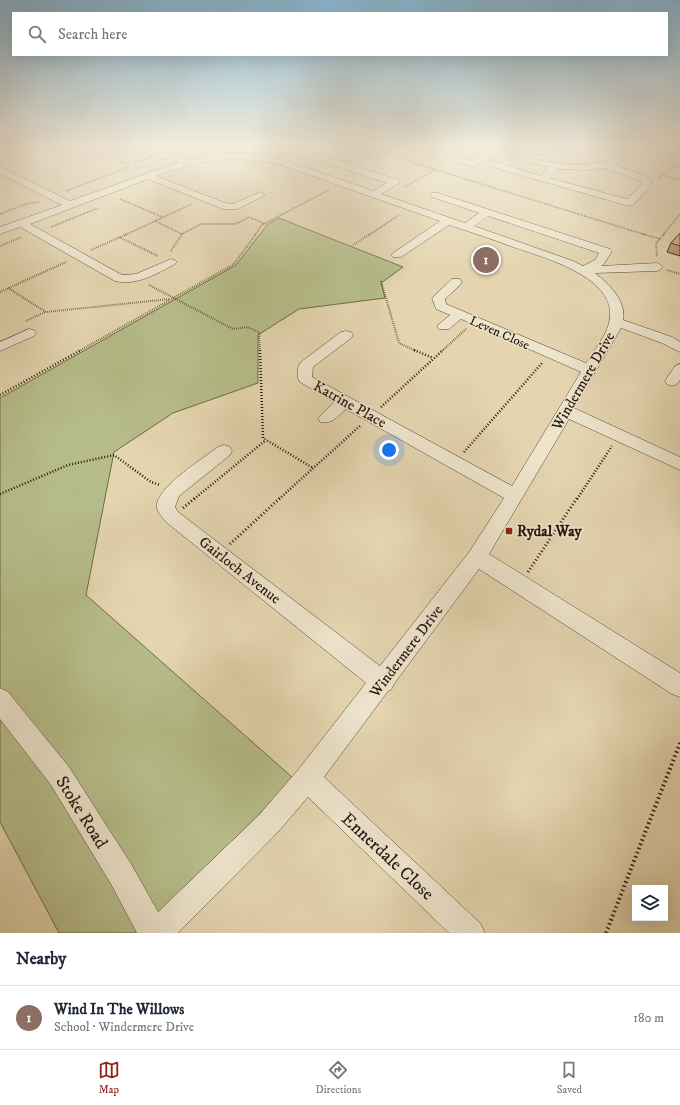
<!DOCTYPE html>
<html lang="en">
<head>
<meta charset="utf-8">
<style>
	:root { --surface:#fff; --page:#f6f6f7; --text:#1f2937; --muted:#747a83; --line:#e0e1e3; --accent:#8f2418 }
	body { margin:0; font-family:"IM FELL DW Pica",serif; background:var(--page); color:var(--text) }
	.controls { position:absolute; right:12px; bottom:12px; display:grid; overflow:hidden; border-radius:0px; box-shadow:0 4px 16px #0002 }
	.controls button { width:36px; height:36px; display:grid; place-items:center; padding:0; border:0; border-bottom:1px solid var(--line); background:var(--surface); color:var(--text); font:20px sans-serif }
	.you { position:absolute; left:389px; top:450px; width:14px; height:14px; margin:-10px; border:3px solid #fff; border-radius:50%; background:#1a73e8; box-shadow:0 0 0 6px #1a73e833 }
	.badge { display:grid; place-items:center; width:26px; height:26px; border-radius:50%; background:var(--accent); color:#fff; font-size:13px; font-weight:700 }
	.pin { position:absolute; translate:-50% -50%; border:2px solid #fff; box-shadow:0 1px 4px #0006 }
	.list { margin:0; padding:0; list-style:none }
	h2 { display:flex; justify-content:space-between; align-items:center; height:52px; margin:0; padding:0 16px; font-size:17px }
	h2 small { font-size:13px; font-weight:400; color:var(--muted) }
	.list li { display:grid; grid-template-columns:26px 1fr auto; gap:12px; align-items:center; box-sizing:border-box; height:64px; padding:0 16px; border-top:1px solid var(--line) }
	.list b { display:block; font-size:15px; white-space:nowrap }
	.list p { margin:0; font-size:13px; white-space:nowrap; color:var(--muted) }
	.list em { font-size:13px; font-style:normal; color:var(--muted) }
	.icon { flex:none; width:22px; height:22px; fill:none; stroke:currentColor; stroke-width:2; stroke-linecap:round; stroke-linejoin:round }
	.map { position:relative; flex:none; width:680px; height:933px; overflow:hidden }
	.search { position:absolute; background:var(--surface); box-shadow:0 4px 16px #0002; left:12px; right:12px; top:12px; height:44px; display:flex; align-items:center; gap:10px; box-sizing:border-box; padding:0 14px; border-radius:0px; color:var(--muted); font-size:15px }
	.sheet { height:116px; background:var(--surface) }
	nav { display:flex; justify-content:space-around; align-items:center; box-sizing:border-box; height:56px; border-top:1px solid var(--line); background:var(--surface); font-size:11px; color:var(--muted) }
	nav a { display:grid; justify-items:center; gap:2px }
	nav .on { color:var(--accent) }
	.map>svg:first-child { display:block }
</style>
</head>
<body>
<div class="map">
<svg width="680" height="933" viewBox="0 0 680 933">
	<rect width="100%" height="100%" fill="#e4d5b0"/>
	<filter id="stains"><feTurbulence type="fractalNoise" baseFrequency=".005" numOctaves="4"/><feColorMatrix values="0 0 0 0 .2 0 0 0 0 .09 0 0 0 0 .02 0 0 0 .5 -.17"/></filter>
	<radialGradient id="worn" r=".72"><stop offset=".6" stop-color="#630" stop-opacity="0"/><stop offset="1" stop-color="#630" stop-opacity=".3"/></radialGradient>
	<path fill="#b6bd8a" stroke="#6e6a4b" d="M279,218L403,267L381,283L385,298L299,309L258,335V383L173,413L114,452L86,595L293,778L240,835L137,933H59L0,822V398L236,265L267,225Z"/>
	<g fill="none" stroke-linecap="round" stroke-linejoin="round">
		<defs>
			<path id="minor" d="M377,144H387L373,152H367L366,150Z
				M437,144H446L438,150L473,161L488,152L467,146L466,144C483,144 497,149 513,154C558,166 589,172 632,151L610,146L609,144H623L639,147L647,144H657L680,149V155L652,148L614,165L645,176L652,181L650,187L633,205L629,206L489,166L487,164L492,161L541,176L549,167L497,154L474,167L428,153L427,151ZM604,168L639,180L642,182V184L627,199L549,178L558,169L588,170Z
				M554,144H564C553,157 534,155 519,151L518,149L522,146L542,149Z
				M167,151L189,160L218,154L239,153L261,155L278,159L298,151H309L398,180L400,182L398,184L381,194L465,223L479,213L432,197L430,195L432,193H438L610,249L612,251L604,264L601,266L657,263L661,265L663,267L661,269L657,271L595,273C608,283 627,301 623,320L672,337L680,342V352L662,343L621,328L574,408L680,457V470L569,419L489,554L680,673V697L672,694L479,569L394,684L391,690L388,691L324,777L480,923L485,933H449L308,797L277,833L178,933H137L111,884L51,785L0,719V688L8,692L69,767L131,864L158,912L259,815L298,770L366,683L166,522C162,517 155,510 157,503C162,484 202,459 218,447L224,445L230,447L232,451L230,455L179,496L175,507L178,512L380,666L470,551L504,498L346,409C338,416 332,425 320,422L318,418L334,402L300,382C296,377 297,367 301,362L341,332L346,331L351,332L353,335L351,338L313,367L312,377L512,486L581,372L461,319L449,329H439L437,326L450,315L436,309L432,298L452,279H460L462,282L460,285L445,299L446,304L586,363C594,350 609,333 610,317C614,276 542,257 513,247C492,239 470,232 449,225L401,257H393L391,255L393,253L440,221L281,165C236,154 199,160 156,176L225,203L233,204L260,192L265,195L238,209H223L148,179L30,224L122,275L136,274L171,259L175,260L177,262L175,264C156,274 137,286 115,281L20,227L0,234V227L62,205L0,174V167L70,201L179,162L167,157L139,168L134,165L136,163ZM299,157H308L387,183L373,191L287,161ZM488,216L599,253L595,260L583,266L573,261L474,226Z
				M29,329L34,330L36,333L34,336L0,351V342Z
				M680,364V380L677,384L672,386L667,384L665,381L675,366Z"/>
		</defs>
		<use href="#minor" stroke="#554635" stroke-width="1"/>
		<path stroke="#25170c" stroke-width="1.5" stroke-dasharray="0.5 1" stroke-linecap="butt" d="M350,144L361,147
			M385,154L646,235
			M129,165L100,153L113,148L141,147
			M663,175L680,180
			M658,179L673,166L680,168
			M405,187L434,170
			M66,191L129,167
			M120,199L162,217
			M0,214L29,203L39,202
			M155,221L182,234L201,224H236L249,217L265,224
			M51,227L98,208
			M125,235L192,204
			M255,235L262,225L329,190
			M369,235L399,215
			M663,235L680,214"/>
		<path stroke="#25170c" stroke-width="2" stroke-dasharray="0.5 1.5" stroke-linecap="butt" d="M643,234L660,239L656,243L657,257
			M119,237L158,256
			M660,239L664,234
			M353,245L370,234
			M0,246L22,237
			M91,250L127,234
			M171,251L182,234
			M667,270L680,274
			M381,281L399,343L416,351
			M149,285L233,329L247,327L259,332L260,351
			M8,288L46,312L170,299
			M0,292L66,262
			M26,321L45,312
			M79,351L234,264L256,234
			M442,351L466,329"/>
		<path stroke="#25170c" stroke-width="2.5" stroke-dasharray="1 2" stroke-linecap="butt" d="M260,350L263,438L313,468
			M414,350L433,358
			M0,395L81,350
			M381,407L443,350
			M464,452L542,363
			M0,494L68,465L114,455L151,482L160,485
			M194,499L266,440
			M279,499L361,425
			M577,499L612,446"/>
		<path stroke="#25170c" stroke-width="3" stroke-dasharray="1 2.5" stroke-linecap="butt" d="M183,508L195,498
			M230,544L280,498
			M528,572L577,498"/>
		<path stroke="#25170c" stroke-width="4" stroke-dasharray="1.5 3" stroke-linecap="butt" d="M606,933L680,743"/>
		<use href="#minor" fill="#ede4cc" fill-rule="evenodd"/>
	</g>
	<path fill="#bb8d6e" stroke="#25170c" d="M680,233V256L667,252L671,243Z"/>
	<path fill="#d9a480" stroke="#25170c" d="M680,233V246L671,243Z"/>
	<linearGradient id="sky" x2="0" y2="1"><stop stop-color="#87b6d2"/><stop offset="0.53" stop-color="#f3ecdb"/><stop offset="1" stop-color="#f3ecdb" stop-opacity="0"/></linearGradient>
	<rect width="680" height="274" fill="url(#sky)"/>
	<rect fill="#8f2418" stroke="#ede4cc" stroke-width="1.5" x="505" y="527" width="8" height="8" rx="2"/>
	<g text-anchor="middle" stroke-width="3" stroke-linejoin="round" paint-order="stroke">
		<g font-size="13" fill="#25170c" stroke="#ede4cc">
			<text transform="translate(500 332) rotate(24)" y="5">Leven Close</text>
		</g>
		<g font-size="15" fill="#25170c" stroke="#ede4cc">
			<text transform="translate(583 381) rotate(-60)" y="5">Windermere Drive</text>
			<text transform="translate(350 404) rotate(29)" y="5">Katrine Place</text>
			<text transform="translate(240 570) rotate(38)" y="5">Gairloch Avenue</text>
			<text transform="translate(406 651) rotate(-53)" y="5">Windermere Drive</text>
		</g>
		<g font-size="15" font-weight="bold" fill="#25170c" stroke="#ede4cc" text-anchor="start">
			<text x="517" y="536">Rydal Way</text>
		</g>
		<g font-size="18" fill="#25170c" stroke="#ede4cc">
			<text transform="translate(82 812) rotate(58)" y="6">Stoke Road</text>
			<text transform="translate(388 856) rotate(43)" y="6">Ennerdale Close</text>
		</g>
	</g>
	<rect width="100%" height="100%" filter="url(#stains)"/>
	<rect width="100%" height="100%" fill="url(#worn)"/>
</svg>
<div class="controls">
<button><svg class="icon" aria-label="layers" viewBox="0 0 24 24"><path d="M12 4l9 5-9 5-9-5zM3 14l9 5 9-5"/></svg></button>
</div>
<div class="you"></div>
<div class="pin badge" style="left:486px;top:260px;background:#8d6e63">1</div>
<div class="search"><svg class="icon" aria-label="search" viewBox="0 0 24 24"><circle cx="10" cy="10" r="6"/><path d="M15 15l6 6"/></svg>Search here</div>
</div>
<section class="sheet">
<h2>Nearby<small></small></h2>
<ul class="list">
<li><span class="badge" style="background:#8d6e63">1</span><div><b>Wind In The Willows</b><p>School · Windermere Drive</p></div><em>180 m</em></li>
</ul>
</section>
<nav>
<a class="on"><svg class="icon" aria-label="map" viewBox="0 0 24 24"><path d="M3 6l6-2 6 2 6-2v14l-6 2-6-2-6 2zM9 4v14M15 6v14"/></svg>Map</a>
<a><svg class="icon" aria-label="directions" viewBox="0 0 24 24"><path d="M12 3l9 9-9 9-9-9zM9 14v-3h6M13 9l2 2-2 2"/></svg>Directions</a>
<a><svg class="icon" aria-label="saved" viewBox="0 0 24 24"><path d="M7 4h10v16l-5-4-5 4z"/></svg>Saved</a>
</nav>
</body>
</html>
